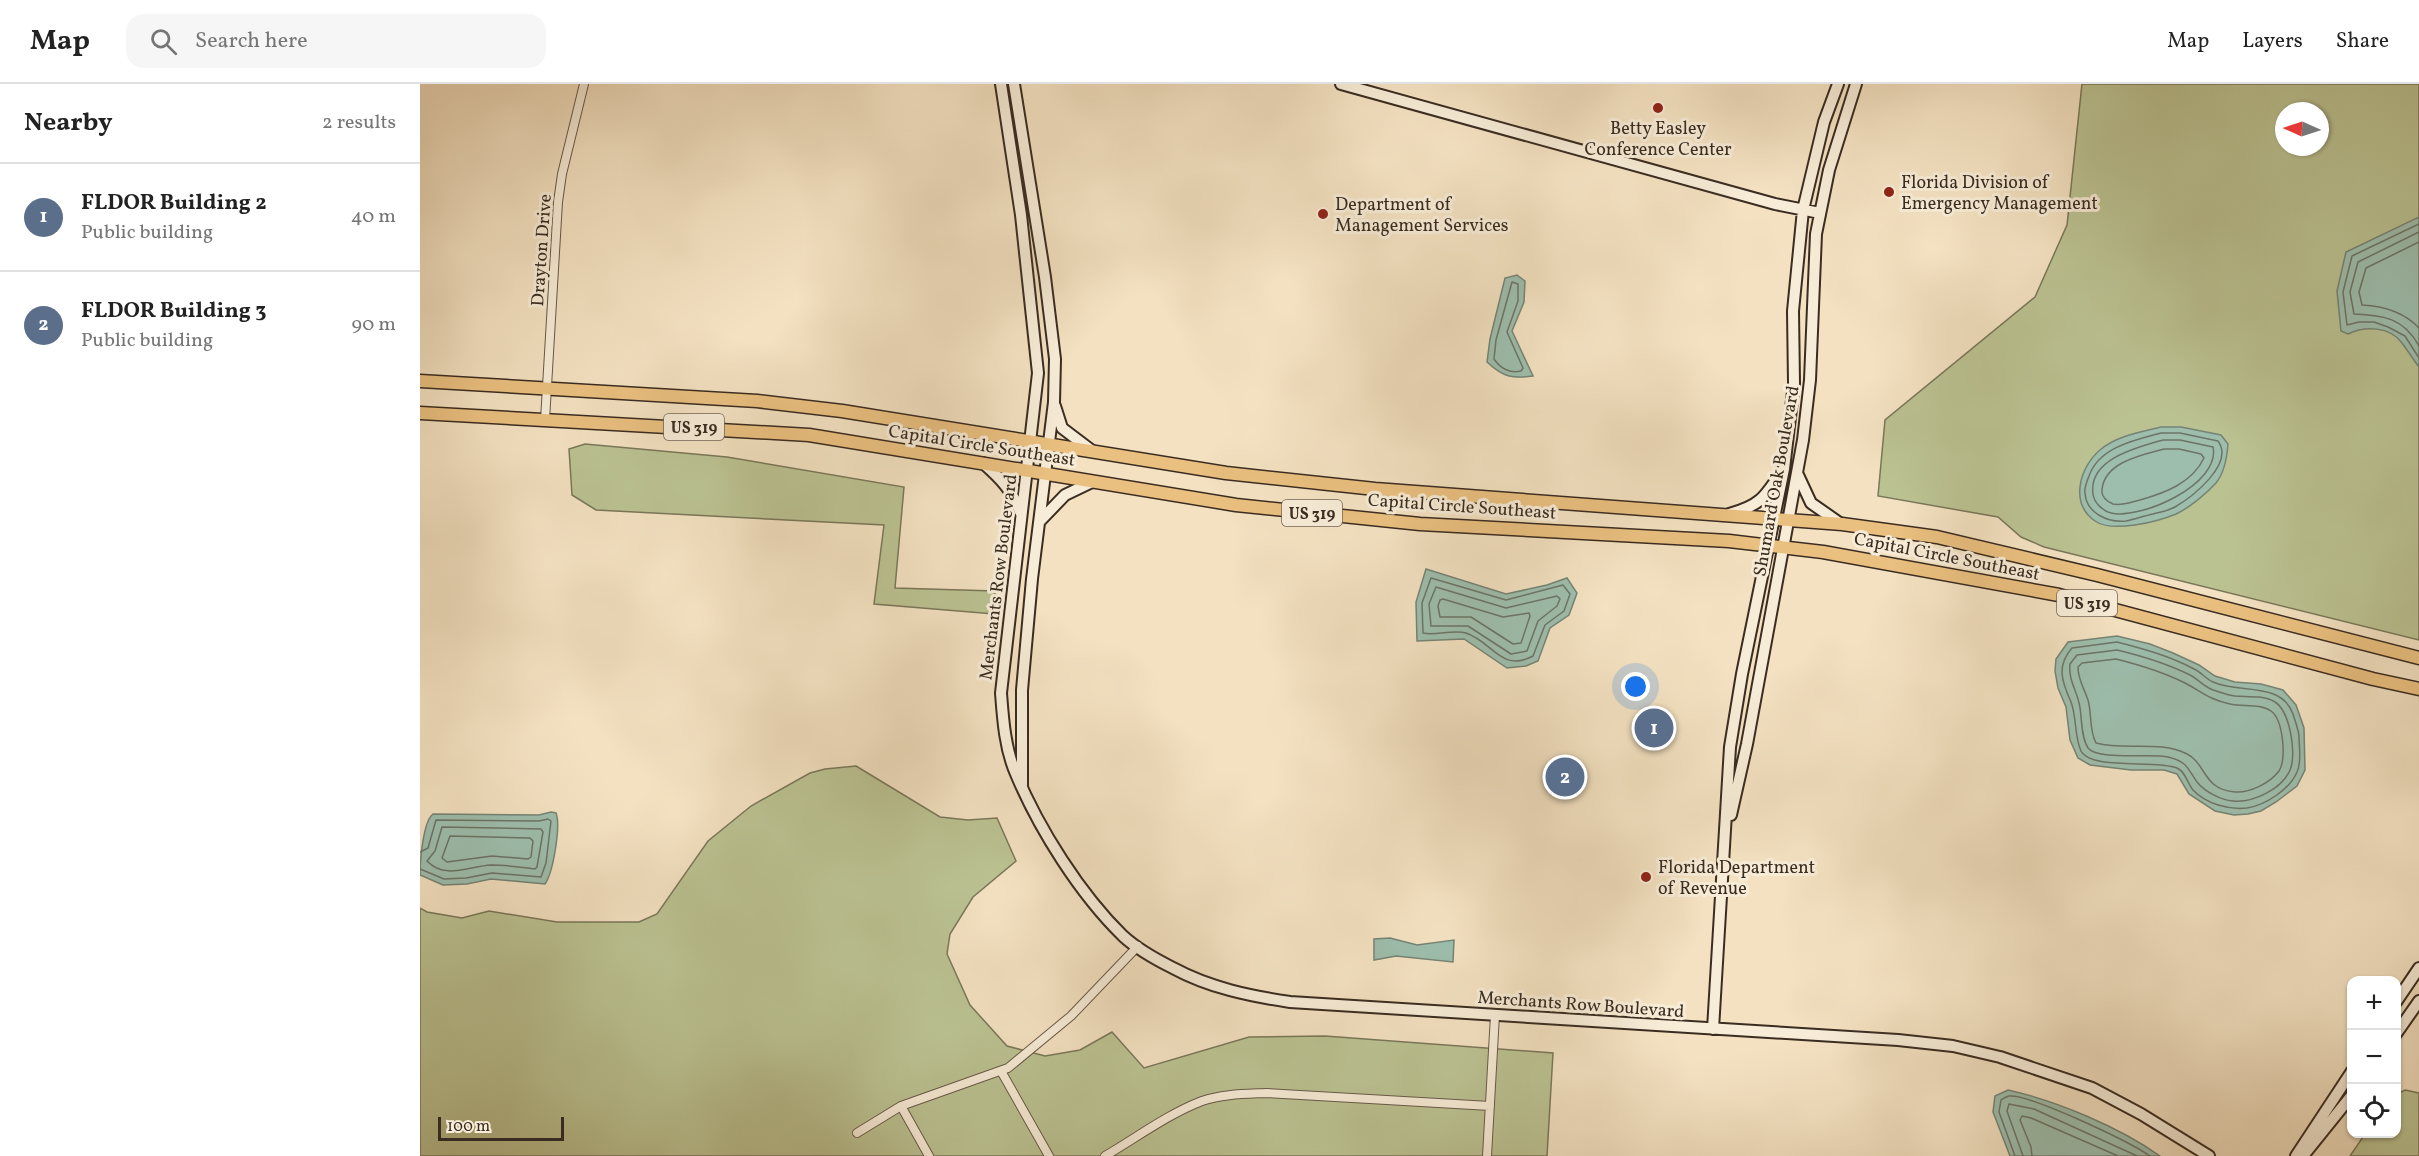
<!DOCTYPE html>
<html lang="en">
<head>
<meta charset="utf-8">
<style>
	:root { --surface:#fff; --page:#f6f6f6; --text:#222; --muted:#767676; --line:#e0e0e0; --accent:#0f766e }
	body { margin:0; font-family:Vollkorn,serif; background:var(--page); color:var(--text) }
	.controls { position:absolute; right:18px; bottom:18px; display:grid; overflow:hidden; border-radius:12px; box-shadow:0 2px 4px #0004 }
	.controls button { width:54px; height:54px; display:grid; place-items:center; padding:0; border:0; border-bottom:2px solid var(--line); background:var(--surface); color:var(--text); font:30px sans-serif }
	.compass { position:absolute; left:1855px; top:18px; width:54px; height:54px; border-radius:50%; background:var(--surface); box-shadow:0 2px 4px #0004; rotate:273deg }
	.scale { position:absolute; left:18px; bottom:15px; width:126px; box-sizing:border-box; padding-left:6px; border:3px solid #3a2c21; border-top:0; font-size:16px; line-height:21px; white-space:nowrap; color:#3a2c21; -webkit-text-stroke:4px #f7ecd7; paint-order:stroke }
	.you { position:absolute; left:1216px; top:603px; width:21px; height:21px; margin:-15px; border:4px solid #fff; border-radius:50%; background:#1a73e8; box-shadow:0 0 0 9px #1a73e833 }
	.badge { display:grid; place-items:center; width:39px; height:39px; border-radius:50%; background:var(--accent); color:#fff; font-size:20px; font-weight:700 }
	.pin { position:absolute; translate:-50% -50%; border:3px solid #fff; box-shadow:0 2px 6px #0006 }
	.list { margin:0; padding:0; list-style:none }
	h2 { display:flex; justify-content:space-between; align-items:center; height:78px; margin:0; padding:0 24px; font-size:26px }
	h2 small { font-size:20px; font-weight:400; color:var(--muted) }
	.list li { display:grid; grid-template-columns:39px 1fr auto; gap:18px; align-items:center; box-sizing:border-box; height:108px; padding:0 24px; border-top:2px solid var(--line) }
	.list b { display:block; font-size:22px; white-space:nowrap }
	.list p { margin:0; font-size:20px; white-space:nowrap; color:var(--muted) }
	.list em { font-size:20px; font-style:normal; color:var(--muted) }
	.icon { flex:none; width:33px; height:33px; fill:none; stroke:currentColor; stroke-width:2; stroke-linecap:round; stroke-linejoin:round }
	.map { position:relative; flex:none; width:1999px; height:1072px; overflow:hidden }
	header { display:flex; align-items:center; gap:36px; box-sizing:border-box; height:84px; padding:0 30px; background:var(--surface); border-bottom:2px solid var(--line) }
	header strong { font-size:28px }
	nav { display:flex; gap:33px; margin-inline-start:auto; font-size:21px }
	.search { width:420px; height:54px; background:var(--page); display:flex; align-items:center; gap:15px; box-sizing:border-box; padding:0 21px; border-radius:18px; color:var(--muted); font-size:22px }
	main { display:flex }
	aside { flex:1; background:var(--surface) }
	.map>svg:first-child { display:block }
</style>
</head>
<body>
<header>
<strong>Map</strong>
<div class="search"><svg class="icon" aria-label="search" viewBox="0 0 24 24"><circle cx="10" cy="10" r="6"/><path d="M15 15l6 6"/></svg>Search here</div>
<nav><a>Map</a><a>Layers</a><a>Share</a></nav>
</header>
<main>
<aside>
<h2>Nearby<small>2 results</small></h2>
<ul class="list">
<li><span class="badge" style="background:#5c6f8a">1</span><div><b>FLDOR Building 2</b><p>Public building</p></div><em>40 m</em></li>
<li><span class="badge" style="background:#5c6f8a">2</span><div><b>FLDOR Building 3</b><p>Public building</p></div><em>90 m</em></li>
</ul>
</aside>
<div class="map">
<svg width="1999" height="1072" viewBox="0 0 1999 1072">
	<rect width="100%" height="100%" fill="#f3e1c1"/>
	<filter id="stains"><feTurbulence type="fractalNoise" baseFrequency=".00333" numOctaves="4"/><feColorMatrix values="0 0 0 0 .2 0 0 0 0 .09 0 0 0 0 .02 0 0 0 .5 -.17"/></filter>
	<radialGradient id="worn" r=".72"><stop offset=".6" stop-color="#630" stop-opacity="0"/><stop offset="1" stop-color="#630" stop-opacity=".3"/></radialGradient>
	<path fill="#bbc292" stroke="#7a775a" stroke-width="1.5" fill-rule="evenodd" d="M1662,0H1999V556L1624,463L1601,453L1578,433L1458,412L1465,336L1615,213L1647,141ZM1864,27H1900V63H1864Z
		M165,360L307,373L484,403L475,504L575,507L574,530L454,520L464,441L176,426L152,411L149,365Z
		M436,682L520,733L548,736L577,734L596,777L553,813L530,850L527,870L550,921L587,962L625,972L660,966L692,948L724,984L829,953L905,952L1133,969L1127,1072H0V824L7,828L42,834L69,827L137,838H219L237,830L288,757L331,722L390,689L405,685Z
		M1985,1006L1999,1009V1072H1930L1945,1050H1976L1977,1010Z"/>
	<path fill="#9dbead" stroke="#758475" stroke-width="1.5" d="M1999,133V283C1993,275 1988,267 1982,259C1970,242 1944,242 1928,250L1921,247L1917,207L1926,168Z
		M1097,191L1105,197L1104,218L1092,247L1113,292C1092,295 1083,293 1067,278L1070,255L1085,194Z
		M1741,343H1761L1801,351L1808,360C1807,373 1805,388 1796,399C1786,410 1769,424 1756,430C1737,438 1692,449 1675,437C1649,419 1660,383 1680,366C1696,352 1721,348 1741,343Z
		M1006,485L1086,510L1127,501L1147,494L1157,509L1149,531L1130,544L1118,577L1106,582L1087,584L1044,555L997,557L996,518Z
		M1697,552L1730,560L1753,569L1779,581L1795,592L1815,598L1841,600L1863,606L1876,621L1884,644L1885,686L1877,702L1856,718L1841,727L1828,730L1814,731L1795,727L1769,710L1757,690L1744,686H1711L1670,681L1658,674L1650,656L1646,623L1638,604L1635,587L1636,575L1648,558Z
		M131,728L136,729C141,742 133,789 125,800L71,795L47,800L23,801L0,791C0,778 3,737 13,730L119,731Z
		M970,854L997,861L1034,856L1033,878L976,872L954,876V855Z
		M1588,1006C1637,1017 1699,1043 1740,1072H1590L1573,1028L1575,1012Z"/>
	<g fill="none" stroke-linecap="round" stroke-linejoin="round">
		<path stroke="#6c7567" stroke-width="1.5" d="M1999,140L1932,172L1923,208L1927,241L1939,238H1954L1968,243L1985,252L1999,274
			M1999,148L1938,178L1930,208L1934,230C1963,231 1984,234 1999,262
			M1999,158L1946,184L1939,208L1942,221C1962,222 1984,228 1999,244
			M1092,198L1098,200V217L1087,248L1103,284L1101,287C1090,290 1080,284 1074,275L1076,256Z
			M1741,349H1760L1798,357C1815,380 1772,413 1755,423C1748,427 1740,428 1733,430C1724,432 1715,435 1706,437C1688,439 1666,429 1665,409C1664,404 1667,397 1669,392C1679,363 1715,356 1741,349Z
			M1743,356H1760L1793,363C1801,400 1721,436 1691,429C1683,427 1674,419 1673,410C1668,375 1718,363 1743,356Z
			M1744,365H1759L1781,370L1784,374C1772,399 1745,409 1720,416C1711,418 1702,422 1693,420C1687,418 1681,412 1682,406C1684,378 1722,371 1744,365Z
			M1011,494L1086,516L1143,501L1150,510L1144,527L1125,541L1113,572C1081,589 1073,558 1046,549C1033,545 1016,552 1003,549L1002,519Z
			M1016,503L1086,524L1137,512L1140,515L1137,522L1118,537L1107,567L1091,570L1048,542H1011L1009,520Z
			M1023,515L1083,533L1109,529L1110,532L1101,559L1093,560L1051,533H1020L1018,522L1020,516Z
			M1697,558C1724,565 1750,572 1774,585C1781,588 1786,595 1793,598C1819,610 1861,597 1873,630C1875,637 1878,644 1879,652C1879,663 1882,678 1877,688C1870,705 1846,721 1827,724C1809,726 1786,720 1773,706C1767,699 1766,688 1757,684C1736,675 1672,687 1661,667C1654,651 1657,634 1651,618C1642,598 1636,582 1652,564Z
			M1697,566C1722,572 1746,579 1770,591C1778,595 1784,603 1793,606C1800,608 1807,611 1815,612C1827,613 1844,611 1855,618C1870,627 1877,671 1870,686C1862,705 1833,719 1813,717C1801,716 1785,708 1777,698C1767,684 1768,678 1748,673C1732,669 1678,677 1668,664C1661,653 1662,636 1660,624C1658,608 1648,597 1650,580L1657,571Z
			M1696,575C1720,581 1743,588 1765,599C1782,608 1790,616 1810,620C1823,623 1840,619 1851,627C1863,635 1867,676 1859,687C1850,699 1830,709 1815,708C1783,706 1786,679 1767,670C1739,656 1706,667 1676,659C1669,646 1672,630 1668,616C1664,604 1658,596 1658,583L1662,579Z
			M22,743L121,745L123,748L117,783L115,785C100,783 85,781 71,781C49,782 25,796 7,777L15,767Z
			M30,752L110,754L113,757L111,773L108,775L72,772L27,778L22,774Z
			M0,768L8,764L16,736L119,737L128,735L131,737L126,779L121,793L72,789L46,794L24,795L0,785
			M1595,1072L1579,1028L1581,1016C1583,1015 1587,1012 1589,1012C1610,1010 1710,1058 1730,1072
			M1603,1072L1587,1027L1589,1020L1614,1025L1717,1072
			M1612,1072L1611,1063L1600,1036L1602,1032L1611,1034L1698,1072"/>
		<defs>
			<path id="street" d="M125,336L138,118L142,90L164,0
				M581,987L629,1072
				M481,1022L509,1072
				M437,1049L481,1022L588,984L651,932L718,862
				M685,1072C716,1054 748,1030 782,1017C802,1010 825,1010 846,1009L1070,1022
				M1067,1072L1075,931"/>
			<path id="secondary" d="M581,0L601,131L618,289L581,609C583,636 585,665 596,690C619,745 660,810 703,852C716,864 737,876 753,884C790,904 830,912 870,918L1478,956L1533,962L1580,973L1672,1004L1721,1030L1789,1072
				M594,0L625,193L635,275L634,318L612,495L602,606V701
				M921,0L1355,120L1400,129
				M635,322L642,344L671,366
				M563,379C580,394 593,407 600,428
				M1378,391L1391,419L1421,440
				M1309,430C1340,422 1345,413 1362,387
				M619,438L645,411L672,398
				M1311,731L1327,660L1383,356L1390,296L1396,150L1409,86L1436,0
				M1976,918L1999,884
				M1293,945L1310,663L1322,590L1364,385L1374,299L1373,227L1383,126L1404,38L1418,0
				M1976,950L1999,917
				M1876,1072L1932,987
				M1883,1072L1932,1011"/>
			<path id="primary" d="M0,297L337,317L422,327L806,389L955,405L1422,440L1517,453L1677,491L1999,574
				M0,329L389,351L816,421L1000,440L1309,457L1403,468L1639,511L1953,595L1999,605"/>
		</defs>
		<use href="#street" stroke="#685949" stroke-width="10"/>
		<use href="#secondary" stroke="#3a2c21" stroke-width="14"/>
		<use href="#primary" stroke="#3a2c21" stroke-width="15"/>
		<use href="#street" stroke="#f7ecd7" stroke-width="8"/>
		<use href="#secondary" stroke="#f7ecd7" stroke-width="10"/>
		<use href="#primary" stroke="#eac080" stroke-width="12"/>
	</g>
	<g fill="#8f2418" stroke="#f7ecd7" stroke-width="2">
		<circle cx="1238" cy="24" r="6"/>
		<circle cx="1469" cy="108" r="6"/>
		<circle cx="903" cy="130" r="6"/>
		<circle cx="1226" cy="793" r="6"/>
	</g>
	<g text-anchor="middle" stroke-width="6" stroke-linejoin="round" paint-order="stroke">
		<g fill="#f7ecd7" stroke="#736658" stroke-width="1.5">
			<rect x="244" y="330" width="60" height="26" rx="4.5"/>
			<rect x="862" y="416" width="60" height="26" rx="4.5"/>
			<rect x="1637" y="506" width="60" height="26" rx="4.5"/>
		</g>
		<g font-size="16" font-weight="bold" fill="#3a2c21">
			<text x="274" y="349">US 319</text>
			<text x="892" y="435">US 319</text>
			<text x="1667" y="525">US 319</text>
		</g>
		<g font-size="18" fill="#3a2c21" stroke="#f7ecd7" text-anchor="start">
			<text x="1238" y="50" text-anchor="middle">Betty Easley<tspan x="1238" dy="21">Conference Center</tspan></text>
			<text x="1481" y="104">Florida Division of<tspan x="1481" dy="21">Emergency Management</tspan></text>
			<text x="915" y="126">Department of<tspan x="915" dy="21">Management Services</tspan></text>
			<text x="1238" y="789">Florida Department<tspan x="1238" dy="21">of Revenue</tspan></text>
		</g>
		<g font-size="18" fill="#3a2c21" stroke="#f7ecd7">
			<text transform="translate(121 166) rotate(-86)" y="6">Drayton Drive</text>
			<text transform="translate(562 361) rotate(9)" y="6">Capital Circle Southeast</text>
			<text transform="translate(1356 397) rotate(-80)" y="6">Shumard Oak Boulevard</text>
			<text transform="translate(1042 422) rotate(4)" y="6">Capital Circle Southeast</text>
			<text transform="translate(1527 472) rotate(11)" y="6">Capital Circle Southeast</text>
			<text transform="translate(578 493) rotate(-83)" y="6">Merchants Row Boulevard</text>
			<text transform="translate(1161 920) rotate(4)" y="6">Merchants Row Boulevard</text>
		</g>
	</g>
	<rect width="100%" height="100%" filter="url(#stains)"/>
	<rect width="100%" height="100%" fill="url(#worn)"/>
</svg>
<div class="controls">
<button>+</button>
<button>−</button>
<button><svg class="icon" aria-label="locate" viewBox="0 0 24 24"><circle cx="12" cy="12" r="6"/><path d="M12 2v4M12 18v4M2 12h4M18 12h4"/></svg></button>
</div>
<svg class="compass" viewBox="-18 -18 36 36"><path d="M0-13l5 13h-10z" fill="#e53935"/><path d="M0 13l5-13h-10z" fill="#767676"/></svg>
<div class="scale">100 m</div>
<div class="you"></div>
<div class="pin badge" style="left:1234px;top:644px;background:#5c6f8a">1</div>
<div class="pin badge" style="left:1145px;top:693px;background:#5c6f8a">2</div>
</div>
</main>
</body>
</html>
